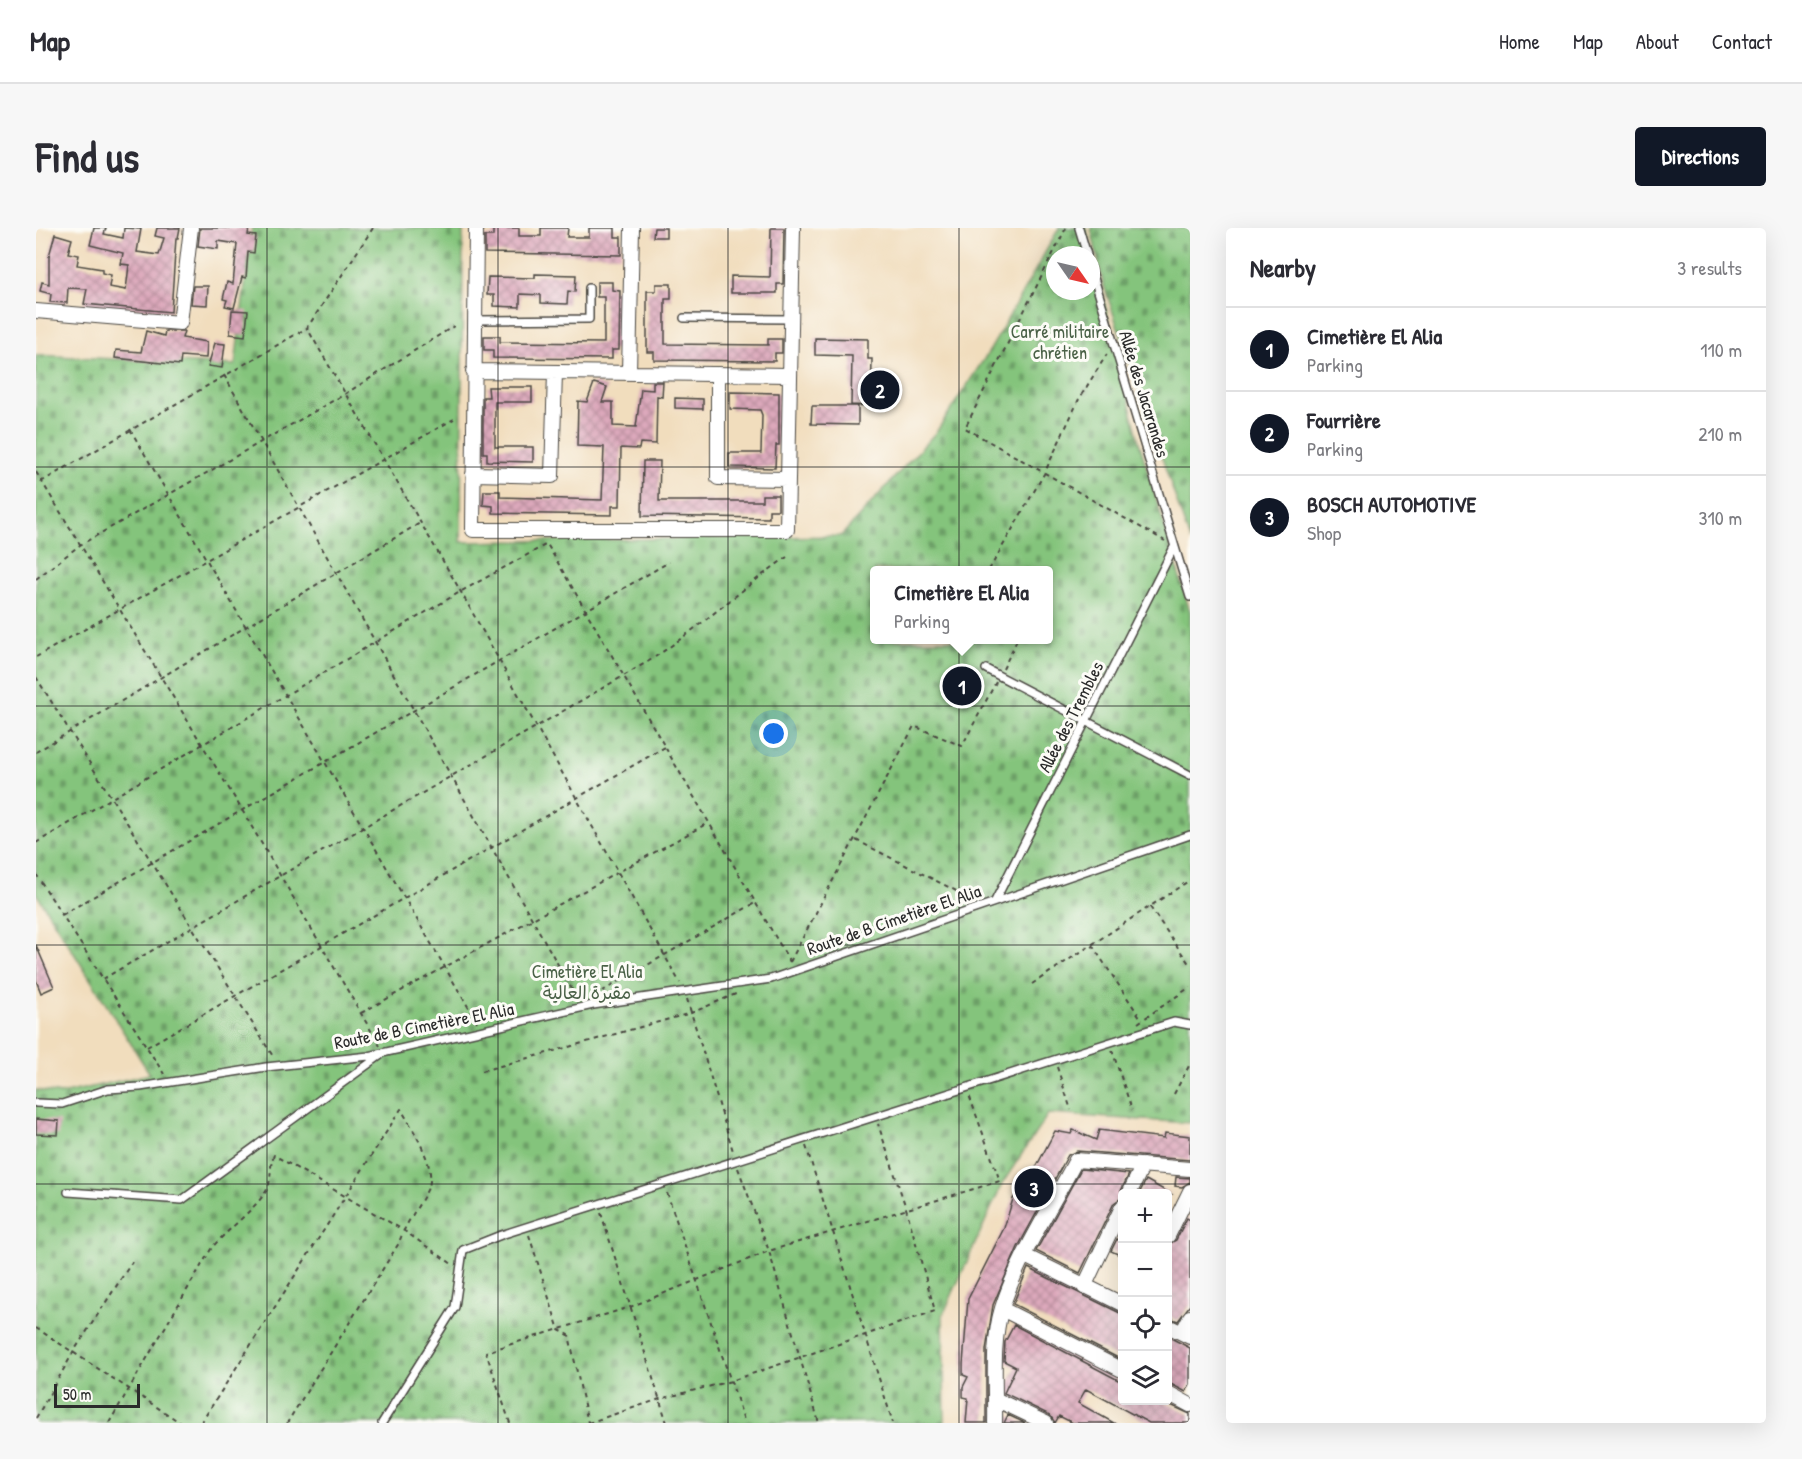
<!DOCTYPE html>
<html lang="en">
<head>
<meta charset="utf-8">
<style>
	:root { --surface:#fff; --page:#f7f7f7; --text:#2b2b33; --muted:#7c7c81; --line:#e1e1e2; --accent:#111827 }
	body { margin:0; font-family:"Patrick Hand","Playpen Sans Arabic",sans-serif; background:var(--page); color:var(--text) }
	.controls { position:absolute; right:18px; bottom:18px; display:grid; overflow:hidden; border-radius:6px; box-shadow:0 6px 24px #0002 }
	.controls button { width:54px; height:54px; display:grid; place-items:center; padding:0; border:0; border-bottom:2px solid var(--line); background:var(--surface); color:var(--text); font:30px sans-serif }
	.compass { position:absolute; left:1010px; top:18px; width:54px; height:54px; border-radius:50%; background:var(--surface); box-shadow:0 6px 24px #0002; rotate:124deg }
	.scale { position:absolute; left:18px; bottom:15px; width:86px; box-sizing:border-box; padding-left:6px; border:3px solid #2b2b2b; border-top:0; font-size:16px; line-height:21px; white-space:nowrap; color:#2b2b2b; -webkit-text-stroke:4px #fdfcf7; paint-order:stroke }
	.you { position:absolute; left:738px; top:506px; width:21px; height:21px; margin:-15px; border:4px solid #fff; border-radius:50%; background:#1a73e8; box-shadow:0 0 0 9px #1a73e833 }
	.badge { display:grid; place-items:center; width:39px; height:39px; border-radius:50%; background:var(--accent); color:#fff; font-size:20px; font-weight:700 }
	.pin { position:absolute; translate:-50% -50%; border:3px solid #fff; box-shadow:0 2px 6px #0006 }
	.popup { position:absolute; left:834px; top:338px; width:183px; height:78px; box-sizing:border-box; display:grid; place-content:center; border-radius:6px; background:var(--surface); filter:drop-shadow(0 2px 4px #0005); font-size:20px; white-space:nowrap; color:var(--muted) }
	.popup b { font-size:22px; color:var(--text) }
	.popup::after { content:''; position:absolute; left:50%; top:100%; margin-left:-12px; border:12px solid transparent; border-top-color:var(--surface) }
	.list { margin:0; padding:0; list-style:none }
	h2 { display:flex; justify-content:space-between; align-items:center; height:78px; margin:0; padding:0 24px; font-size:26px }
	h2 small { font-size:20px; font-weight:400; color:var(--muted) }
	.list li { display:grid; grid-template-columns:39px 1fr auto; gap:18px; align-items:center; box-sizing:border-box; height:84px; padding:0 24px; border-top:2px solid var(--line) }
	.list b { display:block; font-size:22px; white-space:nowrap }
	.list p { margin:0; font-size:20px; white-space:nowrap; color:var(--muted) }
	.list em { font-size:20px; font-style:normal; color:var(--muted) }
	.icon { flex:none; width:33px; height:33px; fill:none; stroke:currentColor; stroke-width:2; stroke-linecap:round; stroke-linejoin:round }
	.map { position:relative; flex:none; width:1154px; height:1195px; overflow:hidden; border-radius:6px }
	header { display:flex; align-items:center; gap:36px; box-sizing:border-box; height:84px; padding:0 30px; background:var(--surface); border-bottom:2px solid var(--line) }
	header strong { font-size:28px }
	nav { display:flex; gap:33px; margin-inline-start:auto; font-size:21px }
	.intro { display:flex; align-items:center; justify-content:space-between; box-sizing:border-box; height:144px; padding:0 36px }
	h1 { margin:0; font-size:42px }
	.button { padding:15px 27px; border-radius:6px; background:var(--accent); color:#fff; font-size:21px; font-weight:700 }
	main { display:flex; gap:36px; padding:0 36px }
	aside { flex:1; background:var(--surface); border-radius:6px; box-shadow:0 6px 24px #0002 }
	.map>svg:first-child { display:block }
</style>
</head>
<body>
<header>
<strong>Map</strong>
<nav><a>Home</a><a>Map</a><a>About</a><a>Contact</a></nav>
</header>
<div class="intro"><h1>Find us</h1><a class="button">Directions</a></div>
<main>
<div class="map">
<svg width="1154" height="1195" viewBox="0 0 1154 1195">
	<defs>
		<pattern id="cemetery-stones" width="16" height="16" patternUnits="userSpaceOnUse" patternTransform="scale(1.5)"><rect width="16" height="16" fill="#84c47c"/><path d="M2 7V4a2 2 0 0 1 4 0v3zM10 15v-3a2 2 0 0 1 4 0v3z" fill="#6c9f66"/></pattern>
		<pattern id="building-cross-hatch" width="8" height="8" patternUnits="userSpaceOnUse" patternTransform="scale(1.5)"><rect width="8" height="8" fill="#dda9bc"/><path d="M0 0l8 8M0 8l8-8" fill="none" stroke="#b38a99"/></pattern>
	</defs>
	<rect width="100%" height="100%" fill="#fdfcf7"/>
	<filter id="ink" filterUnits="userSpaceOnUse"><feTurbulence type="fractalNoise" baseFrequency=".0167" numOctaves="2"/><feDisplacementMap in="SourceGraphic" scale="12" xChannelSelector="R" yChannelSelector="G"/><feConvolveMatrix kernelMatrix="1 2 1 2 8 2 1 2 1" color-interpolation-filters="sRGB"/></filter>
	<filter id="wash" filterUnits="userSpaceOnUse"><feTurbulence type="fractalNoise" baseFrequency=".008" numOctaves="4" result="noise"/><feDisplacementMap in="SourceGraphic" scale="24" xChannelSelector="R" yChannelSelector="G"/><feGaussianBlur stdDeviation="1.35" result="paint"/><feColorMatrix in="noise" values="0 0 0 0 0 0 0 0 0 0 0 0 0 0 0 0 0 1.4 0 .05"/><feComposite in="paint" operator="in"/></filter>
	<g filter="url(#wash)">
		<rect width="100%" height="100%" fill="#f1ddbd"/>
		<path fill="url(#cemetery-stones)" stroke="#587854" stroke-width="1.5" fill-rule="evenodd" d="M216,0H427L425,314L805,308L901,203L954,122L1023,0H1050L1103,214L1154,384V895L1012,886L966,956L907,1087L909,1195H0V862L25,866L114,846L0,665V127L199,137ZM1019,27H1055V63H1019ZM839,342H1013V412H839Z
			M1055,0H1154V313L1067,55Z"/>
		<g id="blocks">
			<path fill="url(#building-cross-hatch)" d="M58,0H70L68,6L87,10L88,0L105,1L101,24L123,27L128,10L119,8L121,0H144L142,10H140L135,84L48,76L51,61L32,60L31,75L14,74L15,66L4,63L6,54L13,56V28L19,6L36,11L32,25L43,27L41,37L66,41V45L75,47L73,59L90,62L93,37L85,36L87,25L54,17Z
				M164,0H213L212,7L220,8L218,25L212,24L210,50L206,49L198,80L189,78L191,72L187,71L191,54L197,56L201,16L182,13V21L162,18Z
				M457,0H483V8H505V0H532L531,9H553V0H579V9H585V27L449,25V8H457Z
				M618,0H630V9H617Z
				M735,0H748L747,56H741V65H695V48L734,49Z
				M499,46L540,47L539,64L532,63L531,76L505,75V67L484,66V79L458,78V67H451L452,49L499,50Z
				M561,54H576V62L584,63L583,122H576V131L457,130V122H448V108H464V114L568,115V69H561Z
				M620,56H635V71H629V116L732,117V111H746V125H739V133L618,132V124H611V63H620Z
				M157,58H172L171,77L155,76Z
				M196,82L212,83L209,108L194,106Z
				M110,103L128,108L129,103H148L146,110L171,114L170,130L145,128L144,137L79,130L80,122L105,124Z
				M779,110L832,111V131H836L835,178L815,177L816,128L779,127Z
				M179,115L189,116L186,140L172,138Z
				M617,154H627L626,169L621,168L620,216L604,215L603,221L585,220L584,278H576V287L457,285V278L447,277L448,263H464V269L566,272L568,219L541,218L542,173L551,174L558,155L571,159L566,174H577V198L600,199L605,161L617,162Z
				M452,159H496V174H459V219H497V234L451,233V225H447V169H453Z
				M694,164L743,165V217H740L739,240L693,239V225H725L726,187L724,182L694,181Z
				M639,170L667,171V181L639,180Z
				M776,178H822V197L775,196Z
				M607,233H624L623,273H726V267H742V282H733V290L606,288Z
				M0,717L18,759L5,765L0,752Z
				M0,891L23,893L22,907L0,906Z
				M1037,902L1060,912L1063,902L1128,910L1129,905L1154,908V932L1041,923L1032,927L982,1019L957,1077L950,1122V1195H930L932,1170L927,1169V1159L932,1149L927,1147V1136L932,1071L968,1000L977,971L995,941L998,943L1019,903L1035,906Z
				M1045,941L1093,946L1085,963V970L1078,975L1044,1045L1000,1023Z
				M1140,949L1154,950V954L1146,959L1139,958Z
				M1110,952L1135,966H1103Z
				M1151,990L1154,992V1077L1142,1093L1131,1089V1017L1140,1012Z
				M1081,1011L1086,1014V1028L1075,1023Z
				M992,1040L1086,1086V1132L977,1076Z
				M978,1097L1086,1154V1173H1126L1154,1186V1195H1113L1050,1161L1042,1175L1078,1195H1037L1023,1188L1019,1195L1014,1187L968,1165L980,1139L968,1133L969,1114Z
				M1131,1108L1154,1120V1156L1150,1164L1131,1154Z
				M972,1187L989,1195H968Z"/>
		</g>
	</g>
	<g filter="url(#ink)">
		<use href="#blocks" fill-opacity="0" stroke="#494641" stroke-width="1.5"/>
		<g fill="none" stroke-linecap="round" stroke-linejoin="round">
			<defs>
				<path id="lane" d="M1043,0L1051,27
					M1055,40L1154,369
					M648,90L755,91
					M438,92L553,91V60
					M950,441L1154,547
					M959,673L1138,319
					M0,875L26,876L72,861L104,859L230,839L333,828L557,777L735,751L1154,607
					M32,964L146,972L345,827
					M346,1195L419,1079L427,1022L465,1007L1138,794L1154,797"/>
				<path id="street" d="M440,0L437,302H751L757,0
					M0,83L144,95L155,0
					M437,143L753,147
					M593,145L596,0
					M682,146V250L751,251
					M437,246L516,248L519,144
					M1093,966L1107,937
					M1132,1008L1154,963
					M989,1028L1086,1076
					M1048,1059L1086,979
					M966,1081L1086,1142
					M1132,1098L1154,1109
					M1146,1105L1154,1089
					M1132,1165L1154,1177
					M959,1171L1010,1195
					M959,1195C960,1159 955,1116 966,1080C982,1029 1015,980 1040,932L1154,941"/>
			</defs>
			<use href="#lane" stroke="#494641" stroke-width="10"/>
			<use href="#street" stroke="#494641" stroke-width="16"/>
			<path stroke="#494641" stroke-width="2" stroke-dasharray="4.5 4.5" stroke-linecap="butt" d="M337,0L271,100L421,357L644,755
				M1030,0L929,200L1129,313
				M188,147L542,772
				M94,201L441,794
				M0,244L206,582L344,818
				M5,254L271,100
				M953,342L1008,246L1043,171L1071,126
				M0,351L44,317L309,166L418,98
				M0,429L418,191
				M967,441L981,412
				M0,449L238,830
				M0,524L384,295
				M820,612L938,672
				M0,615L424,364L511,316L754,734
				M0,646L128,846
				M1114,679L1154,737
				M26,687L633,334
				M1056,717L1106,792
				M754,734L878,498L926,518L960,454
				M67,751L613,433C662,401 704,362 751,329
				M996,756L1154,652
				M558,768L719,675
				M651,771L697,923
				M325,785L672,595
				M1102,795L1154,759
				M111,819L629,519
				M1076,822L1096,882
				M1021,839L1035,882
				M446,843L655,785L702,765
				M1138,866L1154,836
				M770,918L857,1195
				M702,940L733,1023L783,1195
				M631,965L709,1195
				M565,985L631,1195
				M493,1007L523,1102L533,1107L552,1195
				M0,1100L145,1195
				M0,1190L38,1123L96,1034
				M73,1195L175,1021C188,1004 226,976 232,959C236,949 233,938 238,927L367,1002L416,1036
				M165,1195L365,881C376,900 402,940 392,960C383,979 369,995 363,1015L251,1195
				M474,1195L450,1124L594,1079L733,1023L964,953L933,867
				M552,1195L624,1171L695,1153L899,1083L870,980L842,896"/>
			<use href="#lane" stroke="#fff" stroke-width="7"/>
			<use href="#street" stroke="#fff" stroke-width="14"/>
		</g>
	</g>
	<path fill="none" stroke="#2b2b2b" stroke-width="1.5" stroke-opacity="0.55" d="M231,0V1195M462,0V1195M692,0V1195M923,0V1195M0,239H1154M0,478H1154M0,717H1154M0,956H1154"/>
	<g text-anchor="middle" stroke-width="6" stroke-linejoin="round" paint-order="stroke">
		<g font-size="18" fill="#4a6147" stroke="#fdfcf7">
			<text x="1024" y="110">Carré militaire<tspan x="1024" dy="21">chrétien</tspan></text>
			<text x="551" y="750">Cimetière El Alia<tspan x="551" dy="21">مقبرة العالية</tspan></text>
		</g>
		<g font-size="18" fill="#2b2b2b" stroke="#fdfcf7">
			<text transform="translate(1108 166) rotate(73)" y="6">Allée des Jacarandes</text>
			<text transform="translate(1035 489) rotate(-63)" y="6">Allée des Trembles</text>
			<text transform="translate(858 692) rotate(-19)" y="6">Route de B Cimetière El Alia</text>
			<text transform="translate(388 798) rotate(-11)" y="6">Route de B Cimetière El Alia</text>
		</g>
	</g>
</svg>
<div class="controls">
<button>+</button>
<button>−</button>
<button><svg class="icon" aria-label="locate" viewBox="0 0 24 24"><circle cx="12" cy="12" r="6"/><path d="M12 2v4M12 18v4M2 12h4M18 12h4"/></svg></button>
<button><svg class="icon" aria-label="layers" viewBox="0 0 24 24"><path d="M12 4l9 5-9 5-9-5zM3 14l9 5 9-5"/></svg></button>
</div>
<svg class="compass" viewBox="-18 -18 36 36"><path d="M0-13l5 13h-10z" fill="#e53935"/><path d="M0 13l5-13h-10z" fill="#7c7c81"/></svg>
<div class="scale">50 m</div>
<div class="you"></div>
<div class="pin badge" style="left:926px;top:458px">1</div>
<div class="popup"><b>Cimetière El Alia</b>Parking</div>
<div class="pin badge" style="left:844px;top:162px">2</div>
<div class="pin badge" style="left:998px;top:960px">3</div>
</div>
<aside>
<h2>Nearby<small>3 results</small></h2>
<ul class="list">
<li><span class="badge">1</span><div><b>Cimetière El Alia</b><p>Parking</p></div><em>110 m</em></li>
<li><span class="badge">2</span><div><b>Fourrière</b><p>Parking</p></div><em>210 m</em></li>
<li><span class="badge">3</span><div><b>BOSCH AUTOMOTIVE</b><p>Shop</p></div><em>310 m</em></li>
</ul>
</aside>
</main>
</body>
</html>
